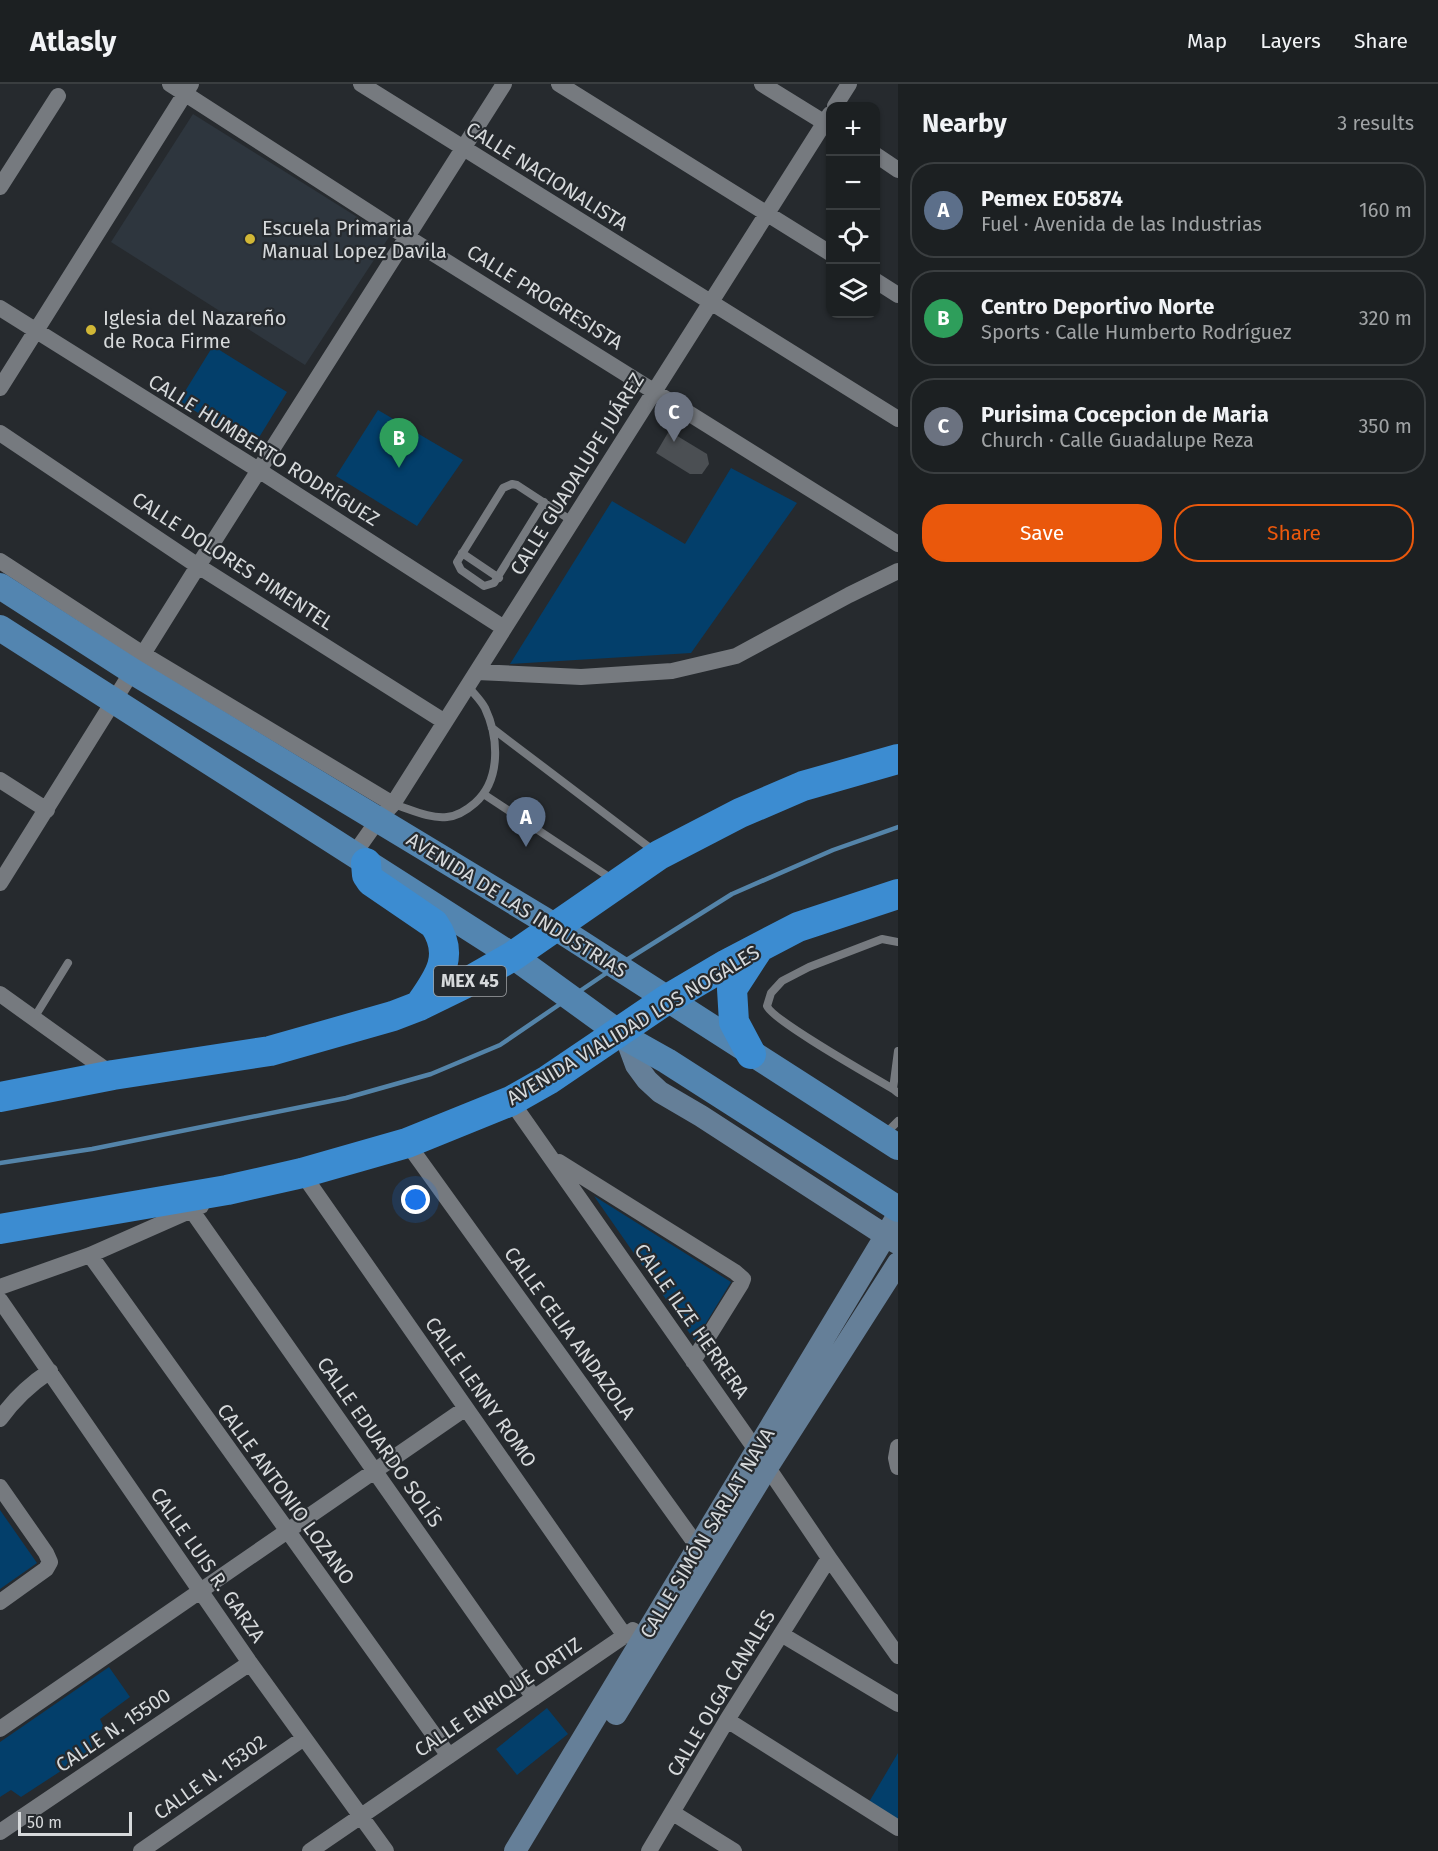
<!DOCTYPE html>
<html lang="en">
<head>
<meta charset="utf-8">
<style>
	:root { --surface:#1c2022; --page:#292d2f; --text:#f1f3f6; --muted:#a0a3a5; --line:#3a3e40; --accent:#ea580c }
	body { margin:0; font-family:"Fira Sans",sans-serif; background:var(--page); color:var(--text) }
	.controls { position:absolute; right:18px; top:18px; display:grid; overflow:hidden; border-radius:12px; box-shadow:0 2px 4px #0004 }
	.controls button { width:54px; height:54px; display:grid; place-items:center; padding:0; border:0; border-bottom:2px solid var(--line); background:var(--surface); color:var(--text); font:30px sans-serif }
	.scale { position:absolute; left:18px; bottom:15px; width:114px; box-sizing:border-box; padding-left:6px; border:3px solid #d6d9db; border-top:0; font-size:16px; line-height:21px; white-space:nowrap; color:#d6d9db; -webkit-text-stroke:4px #262a2e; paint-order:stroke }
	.you { position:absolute; left:416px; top:1116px; width:21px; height:21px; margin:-15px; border:4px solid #fff; border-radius:50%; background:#1a73e8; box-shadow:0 0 0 9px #1a73e833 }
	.badge { display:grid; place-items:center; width:39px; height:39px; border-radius:50%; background:var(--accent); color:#fff; font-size:20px; font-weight:700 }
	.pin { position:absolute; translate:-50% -50px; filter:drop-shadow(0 2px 3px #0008) }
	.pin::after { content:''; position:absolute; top:32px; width:21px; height:18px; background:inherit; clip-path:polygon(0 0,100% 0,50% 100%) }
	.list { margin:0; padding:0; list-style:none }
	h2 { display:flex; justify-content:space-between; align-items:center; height:78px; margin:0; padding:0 24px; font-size:26px }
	h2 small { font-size:20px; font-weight:400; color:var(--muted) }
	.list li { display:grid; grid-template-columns:39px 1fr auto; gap:18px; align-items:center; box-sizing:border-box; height:96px; margin:0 12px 12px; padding:0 12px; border:2px solid var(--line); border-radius:24px }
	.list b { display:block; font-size:22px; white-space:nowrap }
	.list p { margin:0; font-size:20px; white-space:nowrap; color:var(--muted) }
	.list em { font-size:20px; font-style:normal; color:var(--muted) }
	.actions { display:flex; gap:12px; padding:18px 24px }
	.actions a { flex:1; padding:14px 0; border:2px solid var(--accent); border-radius:24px; text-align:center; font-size:21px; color:var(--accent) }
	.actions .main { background:var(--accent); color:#fff }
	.icon { flex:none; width:33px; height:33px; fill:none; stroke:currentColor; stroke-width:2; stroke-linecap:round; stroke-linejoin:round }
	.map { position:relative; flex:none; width:898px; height:1767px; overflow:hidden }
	header { display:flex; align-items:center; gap:36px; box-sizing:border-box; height:84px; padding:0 30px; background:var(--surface); border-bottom:2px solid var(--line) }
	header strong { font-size:28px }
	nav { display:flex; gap:33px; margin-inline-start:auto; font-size:21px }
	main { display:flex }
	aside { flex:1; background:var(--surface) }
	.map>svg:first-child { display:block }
</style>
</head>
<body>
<header>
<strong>Atlasly</strong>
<nav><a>Map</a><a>Layers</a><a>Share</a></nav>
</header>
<main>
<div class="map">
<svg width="898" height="1767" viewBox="0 0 898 1767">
	<rect width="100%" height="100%" fill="#262a2e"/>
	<path fill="#2e363e" d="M193,30L389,153L305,281L111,158Z"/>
	<path fill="#033f6b" d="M213,262L287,308L253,363L179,317Z
		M378,326L463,376L417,442L336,392Z
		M731,384L797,419L691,569L510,580L612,417L685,460Z
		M594,1112L731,1198L695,1257Z
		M0,1426L37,1479L0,1505Z
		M109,1583L130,1613L100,1635L104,1644L89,1653L93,1666L21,1713L11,1706L0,1713V1658Z
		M547,1624L568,1650L517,1691L496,1665Z
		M898,1669V1737L869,1718Z"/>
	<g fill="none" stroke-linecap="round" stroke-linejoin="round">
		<path stroke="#5484a9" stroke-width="4.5" d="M625,877L732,810L833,766L898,743
			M577,909L608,888
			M0,1079L92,1065L346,1014L431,990L500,961L563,918"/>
	</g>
	<path fill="#4b4f53" d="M669,347L707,370L709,380L702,390H690L656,369Z"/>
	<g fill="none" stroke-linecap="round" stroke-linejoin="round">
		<path stroke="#767a7f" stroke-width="8" d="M544,418L494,499L484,502L461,486L457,478L503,404L512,400L517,401L572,437
			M462,469L499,494
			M492,644L654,767
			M485,711L612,795
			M393,720C410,725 429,735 447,733C458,732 467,726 475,719C501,696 499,654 485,624C481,616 473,609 468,602
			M34,934L68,879
			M898,967L893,1005L898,1009
			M893,1005C873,993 772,936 767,922L771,909L782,897L809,883L882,855L898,858
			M884,1051L898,1037"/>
		<path stroke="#767a7f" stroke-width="16" d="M170,0L407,153L898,460
			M361,0L898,335
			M559,0L830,169
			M762,0L830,42
			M835,22L849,0
			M876,71L898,86
			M0,103L58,12
			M876,197L898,211
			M0,224L260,387L504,544
			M0,304L191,0
			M0,349L198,482L445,638
			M0,477L143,570L393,720
			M477,588L581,593L672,587L736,572L849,511L898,487
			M0,696L47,726
			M354,770L378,736L393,720L830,30
			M0,799L198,482L504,0
			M0,910L113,991
			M511,1017L756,1366L829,1474L898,1572
			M407,1059L698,1463
			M559,1078L735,1188L743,1195L741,1200L693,1277
			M302,1089L625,1552
			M192,1127L534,1614
			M90,1171L449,1672
			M0,1203L90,1171L201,1122
			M0,1216L250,1579L386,1767
			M0,1335C14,1315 29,1301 50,1287
			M898,1363L896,1374L898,1383
			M0,1403L46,1469L50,1478L46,1485L0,1518
			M781,1550L898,1620
			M727,1636L898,1744
			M0,1645L466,1324
			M673,1729L734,1767
			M0,1748L250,1579
			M141,1767L304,1654
			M310,1767L633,1546
			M649,1767L727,1636L829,1474"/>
		<path stroke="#657f98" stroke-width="22" d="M626,954L636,981L647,996L660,1008L701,1032L897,1159
			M616,1630L767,1384L898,1179
			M515,1767L898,1131"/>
		<path stroke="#5385b0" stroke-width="26" d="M0,502L132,587L554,842L898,1063
			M0,544L513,872L626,954L667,977L898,1125"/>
		<path stroke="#3c8cd1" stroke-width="30" d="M366,779L367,791L371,797L434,840C456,872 438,895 419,922
			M751,970L734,938L732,905L758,865
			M0,1013L113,991L270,967L393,932L419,922L464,900L513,872L659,771L740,729L803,702L898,675
			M0,1145L227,1106L302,1089L407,1059L511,1017L548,996L666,916L727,880L798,843L898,810"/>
	</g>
	<g fill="#d1b736" stroke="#262a2e" stroke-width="2">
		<circle cx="250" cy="155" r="6"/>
		<circle cx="91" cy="246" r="6"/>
	</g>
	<g text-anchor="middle" stroke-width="4.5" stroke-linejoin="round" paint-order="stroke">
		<rect fill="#262a2e" stroke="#a1a4a7" stroke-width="1.5" x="434" y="882" width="72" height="30" rx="4.5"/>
		<g font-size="18" font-weight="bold" fill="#d6d9db">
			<text x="470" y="903">MEX 45</text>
		</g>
		<g font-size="20" fill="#d6d9db" stroke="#262a2e">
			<text transform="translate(547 92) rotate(32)" y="7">CALLE NACIONALISTA</text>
			<text transform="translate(545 213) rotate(32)" y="7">CALLE PROGRESISTA</text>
			<text transform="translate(264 366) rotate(32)" y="7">CALLE HUMBERTO RODRÍGUEZ</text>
			<text transform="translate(577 390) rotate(-58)" y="7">CALLE GUADALUPE JUÁREZ</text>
			<text transform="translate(233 477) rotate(33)" y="7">CALLE DOLORES PIMENTEL</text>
			<text transform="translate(517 821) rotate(32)" y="7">AVENIDA DE LAS INDUSTRIAS</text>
			<text transform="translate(633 941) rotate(-31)" y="7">AVENIDA VIALIDAD LOS NOGALES</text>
			<text transform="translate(692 1237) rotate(55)" y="7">CALLE ILZE HERRERA</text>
			<text transform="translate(570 1249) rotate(54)" y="7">CALLE CELIA ANDAZOLA</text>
			<text transform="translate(481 1308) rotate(55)" y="7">CALLE LENNY ROMO</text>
			<text transform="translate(380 1358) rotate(55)" y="7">CALLE EDUARDO SOLÍS</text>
			<text transform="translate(286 1410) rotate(54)" y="7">CALLE ANTONIO LOZANO</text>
			<text transform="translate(707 1449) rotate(-59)" y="7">CALLE SIMÓN SARLAT NAVA</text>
			<text transform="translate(208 1481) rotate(55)" y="7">CALLE LUIS R. GARZA</text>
			<text transform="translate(721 1609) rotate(-59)" y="7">CALLE OLGA CANALES</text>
			<text transform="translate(498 1613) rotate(-34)" y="7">CALLE ENRIQUE ORTIZ</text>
			<text transform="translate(113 1646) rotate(-34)" y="7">CALLE N. 15500</text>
			<text transform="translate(210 1693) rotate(-35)" y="7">CALLE N. 15302</text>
		</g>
		<g font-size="20" fill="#d6d9db" stroke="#262a2e" text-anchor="start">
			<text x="262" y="151">Escuela Primaria<tspan x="262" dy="23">Manual Lopez Davila</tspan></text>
			<text x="103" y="241">Iglesia del Nazareño<tspan x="103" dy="23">de Roca Firme</tspan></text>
		</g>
	</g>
</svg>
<div class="controls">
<button>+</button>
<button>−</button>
<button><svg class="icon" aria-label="locate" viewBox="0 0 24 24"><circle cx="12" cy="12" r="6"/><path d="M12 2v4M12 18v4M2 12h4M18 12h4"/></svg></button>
<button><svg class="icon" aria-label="layers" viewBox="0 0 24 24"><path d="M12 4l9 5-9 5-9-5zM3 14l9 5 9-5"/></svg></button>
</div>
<div class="scale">50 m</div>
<div class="you"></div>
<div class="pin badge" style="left:526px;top:763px;background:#5c6f8a">A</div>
<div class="pin badge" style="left:399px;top:384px;background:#2e9e5b">B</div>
<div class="pin badge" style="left:674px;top:358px;background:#6b7280">C</div>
</div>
<aside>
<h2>Nearby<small>3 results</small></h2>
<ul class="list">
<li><span class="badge" style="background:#5c6f8a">A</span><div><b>Pemex E05874</b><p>Fuel · Avenida de las Industrias</p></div><em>160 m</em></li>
<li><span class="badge" style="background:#2e9e5b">B</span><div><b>Centro Deportivo Norte</b><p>Sports · Calle Humberto Rodríguez</p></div><em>320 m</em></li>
<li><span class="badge" style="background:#6b7280">C</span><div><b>Purisima Cocepcion de Maria</b><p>Church · Calle Guadalupe Reza</p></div><em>350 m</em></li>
</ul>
<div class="actions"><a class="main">Save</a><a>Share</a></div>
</aside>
</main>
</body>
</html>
